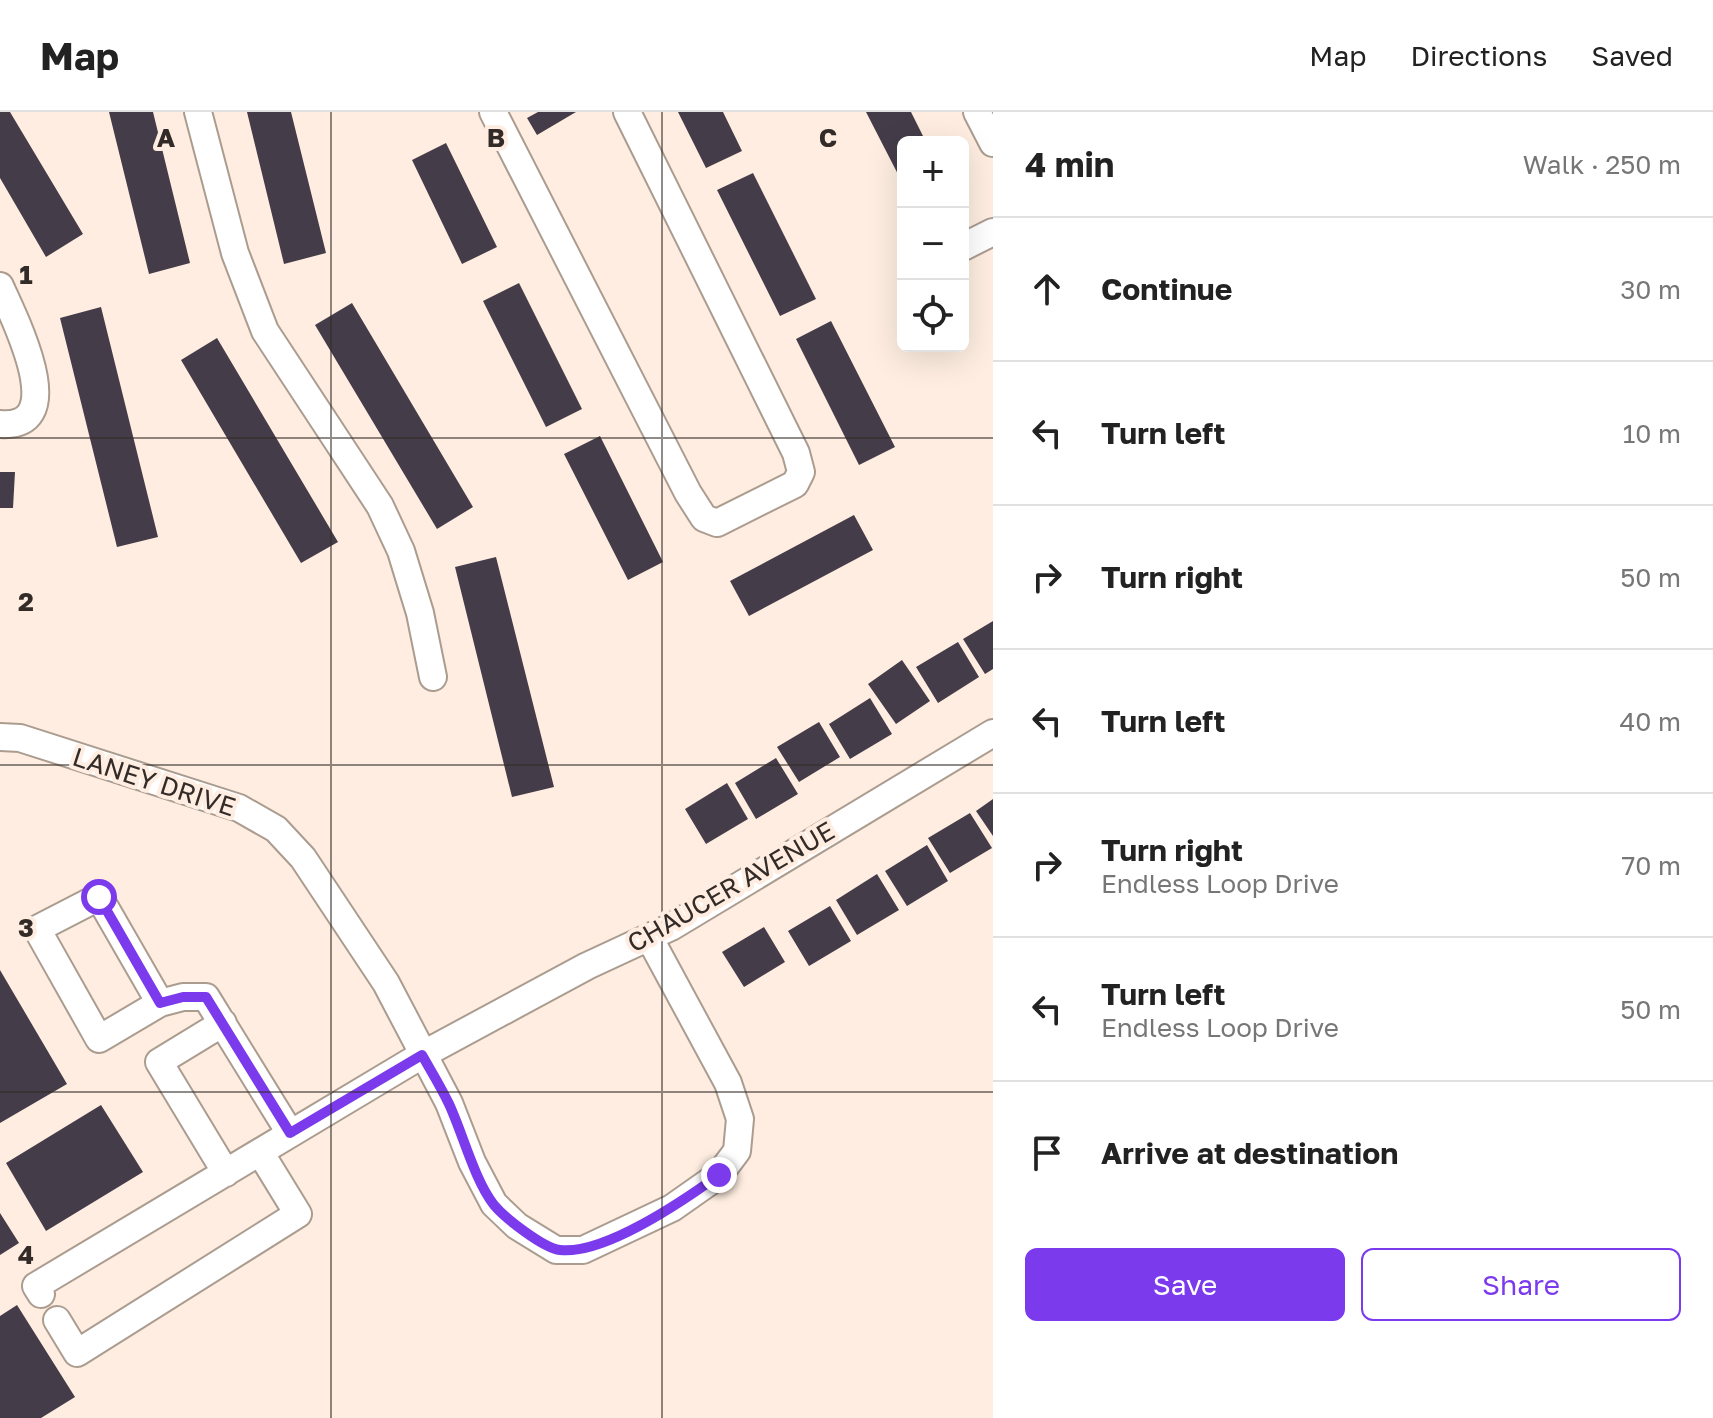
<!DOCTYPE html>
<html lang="en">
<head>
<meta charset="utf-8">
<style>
	:root { --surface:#fff; --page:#f6f6f6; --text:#222; --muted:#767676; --line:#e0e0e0; --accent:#7c3aed }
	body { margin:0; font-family:"Golos Text",sans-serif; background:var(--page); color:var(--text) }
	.controls { position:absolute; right:24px; top:24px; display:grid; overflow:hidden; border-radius:12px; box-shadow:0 8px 32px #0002 }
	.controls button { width:72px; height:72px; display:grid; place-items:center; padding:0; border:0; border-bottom:2px solid var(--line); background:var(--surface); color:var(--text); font:40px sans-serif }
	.stop { position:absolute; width:24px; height:24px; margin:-18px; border:6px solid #7c3aed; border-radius:50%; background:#fff }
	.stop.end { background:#7c3aed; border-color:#fff; box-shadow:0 2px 8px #0008 }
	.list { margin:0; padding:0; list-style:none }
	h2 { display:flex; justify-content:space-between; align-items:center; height:104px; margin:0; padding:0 32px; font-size:34px }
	h2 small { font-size:26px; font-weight:400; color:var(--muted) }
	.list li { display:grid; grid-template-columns:52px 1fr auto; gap:24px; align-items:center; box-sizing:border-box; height:144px; padding:0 32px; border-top:2px solid var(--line) }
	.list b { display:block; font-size:30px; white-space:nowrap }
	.list p { margin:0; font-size:26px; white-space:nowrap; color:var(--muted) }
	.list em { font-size:26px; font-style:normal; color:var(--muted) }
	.actions { display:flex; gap:16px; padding:24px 32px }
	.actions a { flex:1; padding:18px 0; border:2px solid var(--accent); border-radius:12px; text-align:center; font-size:28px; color:var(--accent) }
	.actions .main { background:var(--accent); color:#fff }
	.icon { flex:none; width:44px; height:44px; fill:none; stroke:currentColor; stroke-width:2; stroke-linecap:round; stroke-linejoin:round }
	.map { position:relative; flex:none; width:993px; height:1306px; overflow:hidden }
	header { display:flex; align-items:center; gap:48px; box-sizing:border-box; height:112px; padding:0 40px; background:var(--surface); border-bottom:2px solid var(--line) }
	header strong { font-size:38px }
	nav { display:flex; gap:44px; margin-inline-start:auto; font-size:28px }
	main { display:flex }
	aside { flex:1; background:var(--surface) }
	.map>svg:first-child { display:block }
</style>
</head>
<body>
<header>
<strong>Map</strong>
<nav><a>Map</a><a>Directions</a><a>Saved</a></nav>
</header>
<main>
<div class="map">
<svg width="993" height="1306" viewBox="0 0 993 1306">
	<rect width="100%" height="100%" fill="#feede0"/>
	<path fill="#453c49" d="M0,0H10L83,122L46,145L0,66Z
		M109,0H153L190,151L149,162Z
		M247,0H291L326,141L284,152Z
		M538,0H576L537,23L527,6Z
		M678,0H723L742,39L706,56Z
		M866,0H911L926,30H903V72Z
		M446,31L497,135L462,152L412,48Z
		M753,61L816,187L780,204L717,78Z
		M519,171L582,297L546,315L483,189Z
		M352,191L473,395L437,417L315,213Z
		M101,195L158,425L117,435L60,206Z
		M831,209L895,335L859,353L796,227Z
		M217,226L338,430L301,451L181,248Z
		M600,324L663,450L628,468L564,342Z
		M0,360H15L13,396H0Z
		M854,403L873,438L749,504L730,469Z
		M496,445L554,675L512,685L455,455Z
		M993,509V557L985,562L963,527Z
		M958,530L979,565L938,591L916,555Z
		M902,548L930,589L896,612L868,572Z
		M870,586L892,622L850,647L829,612Z
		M819,610L840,645L799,670L777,635Z
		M776,646L798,682L756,707L735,671Z
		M727,671L748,707L706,732L685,697Z
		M993,687V724L976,699Z
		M970,701L992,736L950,761L928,726Z
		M927,733L948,769L907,794L885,759Z
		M877,762L899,798L857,823L836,788Z
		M830,794L851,829L809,854L788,819Z
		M764,815L785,850L744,875L722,840Z
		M0,858L67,972L0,1011Z
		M101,993L143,1060L46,1119L6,1051Z
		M0,1101L19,1131L0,1143Z
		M17,1193L75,1285L41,1306H0V1204Z"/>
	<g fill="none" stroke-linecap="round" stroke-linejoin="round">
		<defs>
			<path id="minor" d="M198,0L235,141L265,219L380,394L401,439L420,501L433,565
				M493,0L688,381L704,406L717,411L795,372L801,360L796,341L627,0
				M977,0L993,31
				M963,135L993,120
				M0,174C12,202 73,318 0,312
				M0,625L20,626L239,696L276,717L303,746L386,871L449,991L472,1050L494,1092L517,1114L556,1138H583L672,1096L719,1063L737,1039L740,1007L728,971L649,825
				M160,891L99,927L37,817L99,785L160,891L183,885H206L290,1021
				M223,911L159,950L226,1061
				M41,1182L36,1174L422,943L587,854L671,815L993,621
				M57,1208L77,1241L298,1102L260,1040"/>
		</defs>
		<use href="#minor" stroke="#ab9c90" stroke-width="30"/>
		<use href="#minor" stroke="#fff" stroke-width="26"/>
	</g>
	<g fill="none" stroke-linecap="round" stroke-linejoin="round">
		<path stroke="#7c3aed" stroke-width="10" d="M99,785L160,891L183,885H206L290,1021L422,943C431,959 441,975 449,992C463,1022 474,1067 494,1093C505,1106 543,1136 560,1138C604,1143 683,1089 719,1063"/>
	</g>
	<path fill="none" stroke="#322b27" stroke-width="2" stroke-opacity="0.55" d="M331,0V1306M662,0V1306M0,326H993M0,653H993M0,980H993"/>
	<g text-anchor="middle" stroke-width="8" stroke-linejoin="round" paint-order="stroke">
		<g font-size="26" fill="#322b27" stroke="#feede0">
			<text transform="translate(154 670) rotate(18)" y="9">LANEY DRIVE</text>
			<text transform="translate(731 775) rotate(-30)" y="9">CHAUCER AVENUE</text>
		</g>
	</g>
	<g font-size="26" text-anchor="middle" font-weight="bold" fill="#322b27" stroke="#feede0" stroke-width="8" stroke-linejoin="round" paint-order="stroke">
		<text x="166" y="35">A</text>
		<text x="496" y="35">B</text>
		<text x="828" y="35">C</text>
		<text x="26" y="172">1</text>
		<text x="26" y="499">2</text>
		<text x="26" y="825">3</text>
		<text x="26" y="1152">4</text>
	</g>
</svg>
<div class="controls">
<button>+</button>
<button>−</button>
<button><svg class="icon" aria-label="locate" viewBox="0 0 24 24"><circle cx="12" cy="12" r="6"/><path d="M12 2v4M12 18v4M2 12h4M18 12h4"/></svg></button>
</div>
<div class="stop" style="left:99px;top:785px"></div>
<div class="stop end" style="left:719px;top:1063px"></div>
</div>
<aside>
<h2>4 min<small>Walk · 250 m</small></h2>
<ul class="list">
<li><svg class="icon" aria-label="ahead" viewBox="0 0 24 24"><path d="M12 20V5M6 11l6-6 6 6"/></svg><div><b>Continue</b></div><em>30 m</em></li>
<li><svg class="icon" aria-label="left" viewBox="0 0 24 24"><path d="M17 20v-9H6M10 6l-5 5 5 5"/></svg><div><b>Turn left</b></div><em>10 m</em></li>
<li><svg class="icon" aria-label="right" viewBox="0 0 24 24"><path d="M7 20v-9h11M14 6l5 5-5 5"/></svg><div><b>Turn right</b></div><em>50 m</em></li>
<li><svg class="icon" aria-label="left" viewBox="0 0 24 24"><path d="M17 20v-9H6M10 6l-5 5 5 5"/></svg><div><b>Turn left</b></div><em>40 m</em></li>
<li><svg class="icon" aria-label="right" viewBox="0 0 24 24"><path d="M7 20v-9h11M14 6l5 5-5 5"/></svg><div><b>Turn right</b><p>Endless Loop Drive</p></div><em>70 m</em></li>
<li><svg class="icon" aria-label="left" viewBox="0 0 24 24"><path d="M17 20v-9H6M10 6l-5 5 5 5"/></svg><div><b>Turn left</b><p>Endless Loop Drive</p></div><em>50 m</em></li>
<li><svg class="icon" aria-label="arrive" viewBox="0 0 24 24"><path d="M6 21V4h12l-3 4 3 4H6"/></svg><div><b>Arrive at destination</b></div></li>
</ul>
<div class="actions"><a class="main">Save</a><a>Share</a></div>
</aside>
</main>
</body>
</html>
